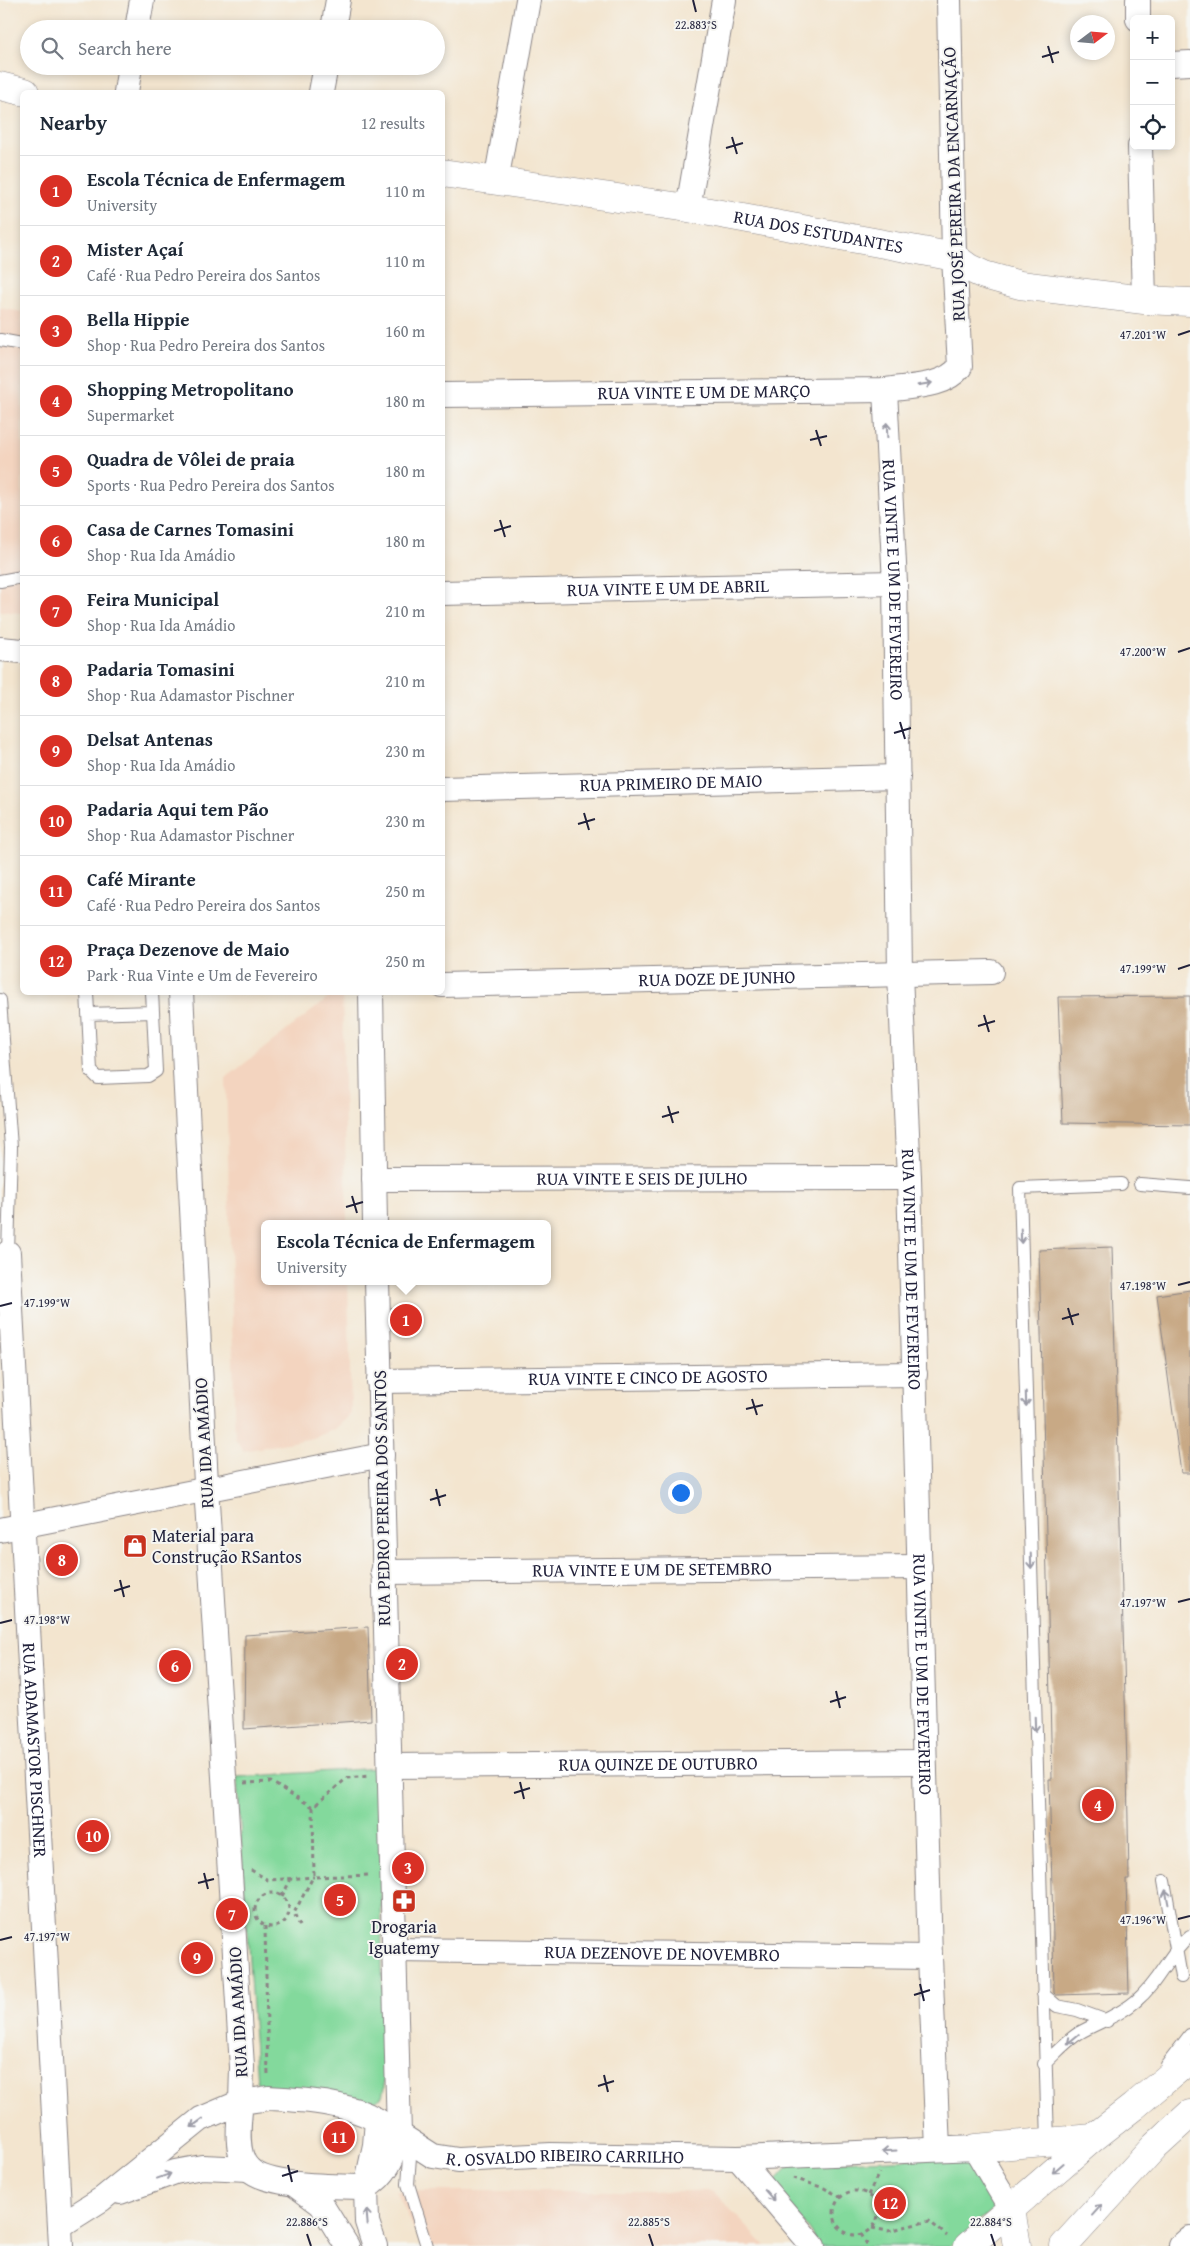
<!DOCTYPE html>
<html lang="en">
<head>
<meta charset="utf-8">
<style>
	:root { --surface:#fff; --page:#f2f2f3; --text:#1f2937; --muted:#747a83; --line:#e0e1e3; --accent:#d93025 }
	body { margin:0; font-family:"Gentium Book Plus",serif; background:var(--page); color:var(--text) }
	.controls { position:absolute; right:15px; top:15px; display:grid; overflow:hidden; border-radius:8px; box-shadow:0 2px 8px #0003 }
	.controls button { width:45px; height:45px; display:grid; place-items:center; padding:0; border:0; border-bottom:1px solid var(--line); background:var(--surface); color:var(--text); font:25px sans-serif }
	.compass { position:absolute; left:1070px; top:15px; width:45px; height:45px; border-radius:50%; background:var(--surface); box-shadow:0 2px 8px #0003; rotate:74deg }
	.you { position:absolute; left:680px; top:1492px; width:18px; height:18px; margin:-12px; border:4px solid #fff; border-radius:50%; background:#1a73e8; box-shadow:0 0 0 8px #1a73e833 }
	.badge { display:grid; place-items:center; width:32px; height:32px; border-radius:50%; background:var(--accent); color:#fff; font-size:16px; font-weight:700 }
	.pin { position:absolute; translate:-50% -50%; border:2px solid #fff; box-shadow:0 1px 5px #0006 }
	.popup { position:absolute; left:261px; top:1220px; width:290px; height:65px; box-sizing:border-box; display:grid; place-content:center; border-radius:8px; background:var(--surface); filter:drop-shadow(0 1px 4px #0005); font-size:16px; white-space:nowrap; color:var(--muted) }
	.popup b { font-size:19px; color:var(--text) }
	.popup::after { content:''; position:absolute; left:50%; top:100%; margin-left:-10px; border:10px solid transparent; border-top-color:var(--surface) }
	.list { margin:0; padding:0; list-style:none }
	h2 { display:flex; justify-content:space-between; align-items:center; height:65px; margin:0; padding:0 20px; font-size:21px }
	h2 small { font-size:16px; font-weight:400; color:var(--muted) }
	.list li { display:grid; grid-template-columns:32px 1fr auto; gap:15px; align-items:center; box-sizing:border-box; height:70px; padding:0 20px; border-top:1px solid var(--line) }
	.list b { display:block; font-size:19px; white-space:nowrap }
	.list p { margin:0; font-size:16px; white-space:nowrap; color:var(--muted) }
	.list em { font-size:16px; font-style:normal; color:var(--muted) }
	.icon { flex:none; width:28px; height:28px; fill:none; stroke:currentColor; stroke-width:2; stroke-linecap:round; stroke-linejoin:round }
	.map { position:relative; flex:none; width:1190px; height:2246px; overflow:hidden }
	.search { position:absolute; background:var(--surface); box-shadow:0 2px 8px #0003; left:20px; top:20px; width:425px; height:55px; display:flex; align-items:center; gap:12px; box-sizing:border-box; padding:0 18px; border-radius:28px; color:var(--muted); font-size:19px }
	.panel { position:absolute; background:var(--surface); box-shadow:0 2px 8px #0003; left:20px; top:90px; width:425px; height:905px; border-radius:8px }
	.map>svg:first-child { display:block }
</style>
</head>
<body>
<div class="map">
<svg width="1190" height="2246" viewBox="0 0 1190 2246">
	<rect width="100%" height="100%" fill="#f6f6f2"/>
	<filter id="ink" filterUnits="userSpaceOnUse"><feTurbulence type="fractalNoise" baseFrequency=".02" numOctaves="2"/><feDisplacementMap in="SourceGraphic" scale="10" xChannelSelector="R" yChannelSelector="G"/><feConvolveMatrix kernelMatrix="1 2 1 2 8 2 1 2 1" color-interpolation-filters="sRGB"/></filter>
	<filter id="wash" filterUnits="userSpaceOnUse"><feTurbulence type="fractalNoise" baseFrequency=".0096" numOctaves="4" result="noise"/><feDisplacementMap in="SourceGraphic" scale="20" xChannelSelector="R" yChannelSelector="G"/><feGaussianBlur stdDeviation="1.12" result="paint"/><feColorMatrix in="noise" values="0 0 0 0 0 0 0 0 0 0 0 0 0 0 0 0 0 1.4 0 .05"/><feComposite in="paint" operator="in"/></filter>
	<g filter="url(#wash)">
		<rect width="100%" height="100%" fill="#f3e5cf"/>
		<path fill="#f3d4bf" d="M0,308L22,312V613L0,611Z
			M335,993H342L347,1224H265V1281H348L351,1414L335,1429L313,1438L243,1451L235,1438L226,1078Z
			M396,2191H713L765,2246H422Z"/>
		<path fill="#83d99c" stroke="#527e6c" d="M379,1768L384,2088L382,2096L375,2101C336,2097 296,2094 257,2084L237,1777Z
			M963,2157C982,2171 995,2182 995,2208L950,2246H820L776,2186L778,2179L791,2164Z"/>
		<g id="blocks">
			<path fill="#c8a985" d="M1190,996V1125L1063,1123L1058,997Z
				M1112,1247L1127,1766L1129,1879H1126L1129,1993L1056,1995L1054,1993L1052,1885L1049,1779H1052L1039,1250Z
				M1190,1290V1473H1181L1157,1295Z
				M368,1627L371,1720L244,1729L245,1635Z"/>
		</g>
	</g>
	<g filter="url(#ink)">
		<use href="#blocks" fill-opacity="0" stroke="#8a8485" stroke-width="1"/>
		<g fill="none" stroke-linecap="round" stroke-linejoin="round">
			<defs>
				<path id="service" d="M0,340L22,344
					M0,581L22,577
					M87,992L91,1071L98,1078L148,1076L156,1071L152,992
					M0,1000L11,1147L8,1253
					M88,1014L153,1012
					M1140,1184L1190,1188
					M1164,1881L1181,1977
					M1043,1994L1057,2006L1077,2010L1107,2021
					M1044,2064C1055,2054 1066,2041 1079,2033C1098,2022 1119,2016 1136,2001C1160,1981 1168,1954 1190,1936
					M1167,2065L1190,2035
					M1048,2142L1020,1188L1121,1184
					M411,2143L408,2184L427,2246"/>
				<g id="minor">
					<path d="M1138,0V19"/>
					<path d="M137,29L142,0"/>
					<path d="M333,29L338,0"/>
					<path d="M1171,64L1190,63"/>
					<path d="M126,92L130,66"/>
					<path d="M321,92L326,66"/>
					<path d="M1140,146L1144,300"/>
					<path d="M496,182L528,0"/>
					<path d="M688,208L724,0"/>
					<path id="s1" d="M885,390L895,583L900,974L909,1178L930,1957L938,2149"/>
					<path id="s2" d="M442,395L885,390C910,386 943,388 960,367L954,257L949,0"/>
					<path id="s3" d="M442,593L895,583"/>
					<path d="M0,649L22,651"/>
					<path id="s4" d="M442,789L898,777"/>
					<path id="s5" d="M442,985L991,972"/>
					<path d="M371,992L375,1224"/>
					<path id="s6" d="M374,1179L909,1178"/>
					<path id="s7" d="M8,1253L61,2246"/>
					<path id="s8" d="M379,1381L915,1374"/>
					<path d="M0,1530L382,1455"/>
					<path id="s9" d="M383,1572L920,1567"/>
					<path id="s10" d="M390,1766L924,1762"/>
					<path id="s11" d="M394,1950L930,1957"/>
					<path d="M269,2098C304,2100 345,2102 377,2120L375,2145L366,2187C338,2186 269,2188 249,2169C234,2155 239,2120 241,2102Z"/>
					<path id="s12" d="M377,2120L433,2156L458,2160L551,2155L738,2158L975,2148L1011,2209"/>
					<path d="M738,2158L813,2246"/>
					<path d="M294,2184L321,2204L347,2246"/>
					<path d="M120,2192L175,2172L202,2167L249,2169"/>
					<path d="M61,2225L102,2199L201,2119L241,2102L242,2067L207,1503L181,992"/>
					<path d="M375,2246L367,2222L366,2187C386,2176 394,2157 399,2135L377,1281"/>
					<path d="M1181,2246L1190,2238"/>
				</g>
				<g id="tertiary">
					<path d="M0,86L25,92"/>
					<path id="s13" d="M442,173L688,208L928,252L954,257L969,268L984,275L1020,285L1144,300L1190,302"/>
				</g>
				<path id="primary" d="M975,2148L1093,2138
					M1011,2209L1017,2246
					M968,2246L1093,2138L1133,2107L1190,2059
					M1064,2246L1155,2146L1190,2114"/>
			</defs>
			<use href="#service" stroke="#8a8485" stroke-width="14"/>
			<use href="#minor" stroke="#8a8485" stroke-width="26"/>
			<use href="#tertiary" stroke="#8a8485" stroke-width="29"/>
			<use href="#primary" stroke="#8a8485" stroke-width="29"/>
			<path stroke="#8a8485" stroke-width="3" stroke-dasharray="4 4" stroke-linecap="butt" d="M244,1783L271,1782L313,1807L347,1778L370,1776
				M313,1807L314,1877L371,1875
				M251,1870L268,1880L314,1877
				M255 1910a17 17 0 1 1 34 0a17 17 0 1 1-34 0Z
				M282,1896L291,1879
				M265,1926L268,2078
				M300,1926L294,1913L313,1877
				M793,2178L824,2188L841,2197
				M834 2213a22 22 0 1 1 44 0a22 22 0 1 1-44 0Z
				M868,2195L879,2173
				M872,2228L888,2231L929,2221L947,2236
				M861,2234L868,2246"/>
			<use href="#service" stroke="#fff" stroke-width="12"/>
			<use href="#minor" stroke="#fff" stroke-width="24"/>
			<use href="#tertiary" stroke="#fff" stroke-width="28"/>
			<use href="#primary" stroke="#fff" stroke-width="28"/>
		</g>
		<defs><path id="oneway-shaft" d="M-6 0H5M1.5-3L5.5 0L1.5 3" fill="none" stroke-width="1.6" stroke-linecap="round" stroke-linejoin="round" transform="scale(1.25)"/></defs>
		<g stroke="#9c9ca7">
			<use href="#oneway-shaft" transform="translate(925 384) rotate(-9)"/>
			<use href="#oneway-shaft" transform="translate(887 430) rotate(-93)"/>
			<use href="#oneway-shaft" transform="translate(1021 1236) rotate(88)"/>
			<use href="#oneway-shaft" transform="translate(1026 1399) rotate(88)"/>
			<use href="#oneway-shaft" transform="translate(1031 1561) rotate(88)"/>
			<use href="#oneway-shaft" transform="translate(1035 1724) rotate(88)"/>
			<use href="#oneway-shaft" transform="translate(1167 1897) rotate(-101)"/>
			<use href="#oneway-shaft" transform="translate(1073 2039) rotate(140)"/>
			<use href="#oneway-shaft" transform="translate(197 2123) rotate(144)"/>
			<use href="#oneway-shaft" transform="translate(889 2151) rotate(177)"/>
			<use href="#oneway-shaft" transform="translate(1058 2168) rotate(139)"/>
			<use href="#oneway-shaft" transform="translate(164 2176) rotate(-20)"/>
			<use href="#oneway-shaft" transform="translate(769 2195) rotate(49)"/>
			<use href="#oneway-shaft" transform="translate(1097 2210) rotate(-48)"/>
			<use href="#oneway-shaft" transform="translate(367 2217) rotate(-95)"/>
		</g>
	</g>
	<path fill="none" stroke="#22223b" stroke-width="2" d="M693,0L696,12M1048,46L1053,63M1042,57L1059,52M732,137L737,154M726,148L743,143M1178,335L1190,331M816,430L821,446M810,440L827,436M500,520L505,537M494,531L511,526M1178,652L1190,648M900,722L905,739M894,733L911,728M584,813L589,830M578,824L595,819M1178,969L1190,965M984,1015L989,1032M978,1026L995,1021M668,1106L673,1123M662,1117L679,1112M352,1196L357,1213M346,1207L363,1202M1178,1285L1190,1282M0,1306L12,1303M1068,1308L1073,1325M1062,1319L1079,1314M752,1399L757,1415M746,1409L763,1405M436,1489L440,1506M430,1500L446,1495M120,1580L124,1597M114,1591L130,1586M1178,1602L1190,1599M0,1623L12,1620M836,1691L840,1708M830,1702L846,1697M520,1782L524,1799M514,1793L530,1788M204,1873L208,1889M198,1883L214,1879M1178,1919L1190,1916M0,1940L12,1937M920,1984L924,2001M914,1995L930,1990M604,2075L608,2092M598,2086L614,2081M288,2165L292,2182M282,2176L298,2171M307,2234L311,2246M649,2234L653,2246M991,2234L995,2246"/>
	<defs>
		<symbol id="shop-square" viewBox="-11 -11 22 22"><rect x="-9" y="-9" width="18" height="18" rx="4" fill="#c8321e" stroke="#f6f6f2"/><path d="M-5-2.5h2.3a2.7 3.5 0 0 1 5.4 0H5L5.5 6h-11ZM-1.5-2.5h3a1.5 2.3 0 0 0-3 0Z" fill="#fff"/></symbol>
		<symbol id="pharmacy-square" viewBox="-11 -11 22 22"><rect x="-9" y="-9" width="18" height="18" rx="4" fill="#c8321e" stroke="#f6f6f2"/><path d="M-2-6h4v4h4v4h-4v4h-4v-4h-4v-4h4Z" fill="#fff"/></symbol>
	</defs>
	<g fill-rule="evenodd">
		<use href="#shop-square" x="121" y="1532" width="28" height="28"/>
		<use href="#pharmacy-square" x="390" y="1887" width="28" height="28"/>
	</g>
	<g text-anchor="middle" stroke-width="4" stroke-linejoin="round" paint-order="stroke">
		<g font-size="18" fill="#22223b" stroke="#f6f6f2">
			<text transform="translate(954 184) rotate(-92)" y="6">RUA JOSÉ PEREIRA DA ENCARNAÇÃO</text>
			<text dy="6" stroke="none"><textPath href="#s13" startOffset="381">RUA DOS ESTUDANTES</textPath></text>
			<text dy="6" stroke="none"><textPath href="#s2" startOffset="262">RUA VINTE E UM DE MARÇO</textPath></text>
			<text dy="6" stroke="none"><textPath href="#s1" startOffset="190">RUA VINTE E UM DE FEVEREIRO</textPath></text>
			<text dy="6" stroke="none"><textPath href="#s3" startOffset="226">RUA VINTE E UM DE ABRIL</textPath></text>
			<text dy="6" stroke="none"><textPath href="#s4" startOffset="229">RUA PRIMEIRO DE MAIO</textPath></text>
			<text dy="6" stroke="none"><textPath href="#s5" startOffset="275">RUA DOZE DE JUNHO</textPath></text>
			<text dy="6" stroke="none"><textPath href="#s6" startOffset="268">RUA VINTE E SEIS DE JULHO</textPath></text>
			<text dy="6" stroke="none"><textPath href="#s1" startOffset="880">RUA VINTE E UM DE FEVEREIRO</textPath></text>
			<text dy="6" stroke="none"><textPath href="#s8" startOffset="269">RUA VINTE E CINCO DE AGOSTO</textPath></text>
			<text transform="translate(204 1443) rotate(-93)" y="6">RUA IDA AMÁDIO</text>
			<text transform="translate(382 1498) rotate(-91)" y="6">RUA PEDRO PEREIRA DOS SANTOS</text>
			<text dy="6" stroke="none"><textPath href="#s9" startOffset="269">RUA VINTE E UM DE SETEMBRO</textPath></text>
			<text dy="6" stroke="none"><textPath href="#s1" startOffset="1285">RUA VINTE E UM DE FEVEREIRO</textPath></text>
			<text dy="6" stroke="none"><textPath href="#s7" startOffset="498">RUA ADAMASTOR PISCHNER</textPath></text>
			<text dy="6" stroke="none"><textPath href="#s10" startOffset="268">RUA QUINZE DE OUTUBRO</textPath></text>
			<text dy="6" stroke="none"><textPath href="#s11" startOffset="268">RUA DEZENOVE DE NOVEMBRO</textPath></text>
			<text transform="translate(238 2012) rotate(-93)" y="6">RUA IDA AMÁDIO</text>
			<text dy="6" stroke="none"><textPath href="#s12" startOffset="199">R. OSVALDO RIBEIRO CARRILHO</textPath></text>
		</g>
		<g font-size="18" fill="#22223b" stroke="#f6f6f2" text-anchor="start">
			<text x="152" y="1542">Material para<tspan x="152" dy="21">Construção RSantos</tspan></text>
			<text x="404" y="1933" text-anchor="middle">Drogaria<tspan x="404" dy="21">Iguatemy</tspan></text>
		</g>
	</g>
	<g font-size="12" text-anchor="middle" fill="#22223b" stroke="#f6f6f2" stroke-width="4" stroke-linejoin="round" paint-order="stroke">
		<text x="696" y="29">22.883°S</text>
		<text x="1143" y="339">47.201°W</text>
		<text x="1143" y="656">47.200°W</text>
		<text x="1143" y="973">47.199°W</text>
		<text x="1143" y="1290">47.198°W</text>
		<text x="47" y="1307">47.199°W</text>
		<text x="1143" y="1607">47.197°W</text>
		<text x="47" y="1624">47.198°W</text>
		<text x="1143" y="1924">47.196°W</text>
		<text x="47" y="1941">47.197°W</text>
		<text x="307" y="2226">22.886°S</text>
		<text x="649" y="2226">22.885°S</text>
		<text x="991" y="2226">22.884°S</text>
	</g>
</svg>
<div class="controls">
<button>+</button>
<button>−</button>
<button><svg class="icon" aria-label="locate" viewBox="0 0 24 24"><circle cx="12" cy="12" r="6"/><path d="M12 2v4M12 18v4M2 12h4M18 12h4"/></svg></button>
</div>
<svg class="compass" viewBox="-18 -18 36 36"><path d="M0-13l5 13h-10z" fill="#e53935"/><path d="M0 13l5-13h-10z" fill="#747a83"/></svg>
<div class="you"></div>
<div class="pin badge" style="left:406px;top:1320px">1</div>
<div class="popup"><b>Escola Técnica de Enfermagem</b>University</div>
<div class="pin badge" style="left:402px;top:1664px">2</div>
<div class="pin badge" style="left:408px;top:1868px">3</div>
<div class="pin badge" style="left:1098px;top:1805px">4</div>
<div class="pin badge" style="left:340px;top:1900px">5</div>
<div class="pin badge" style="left:175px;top:1666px">6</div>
<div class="pin badge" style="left:232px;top:1914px">7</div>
<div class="pin badge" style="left:62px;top:1560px">8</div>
<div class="pin badge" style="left:197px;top:1958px">9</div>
<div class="pin badge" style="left:93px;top:1836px">10</div>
<div class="pin badge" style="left:339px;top:2137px">11</div>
<div class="pin badge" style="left:890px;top:2203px">12</div>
<div class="search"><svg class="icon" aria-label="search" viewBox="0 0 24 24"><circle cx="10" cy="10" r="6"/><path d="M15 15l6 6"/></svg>Search here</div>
<section class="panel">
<h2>Nearby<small>12 results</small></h2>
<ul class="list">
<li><span class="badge">1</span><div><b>Escola Técnica de Enfermagem</b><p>University</p></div><em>110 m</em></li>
<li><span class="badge">2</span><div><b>Mister Açaí</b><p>Café · Rua Pedro Pereira dos Santos</p></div><em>110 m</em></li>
<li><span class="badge">3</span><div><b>Bella Hippie</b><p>Shop · Rua Pedro Pereira dos Santos</p></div><em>160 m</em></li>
<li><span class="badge">4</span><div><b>Shopping Metropolitano</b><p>Supermarket</p></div><em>180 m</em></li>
<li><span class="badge">5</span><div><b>Quadra de Vôlei de praia</b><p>Sports · Rua Pedro Pereira dos Santos</p></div><em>180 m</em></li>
<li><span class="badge">6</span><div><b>Casa de Carnes Tomasini</b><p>Shop · Rua Ida Amádio</p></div><em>180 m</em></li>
<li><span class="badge">7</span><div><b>Feira Municipal</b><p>Shop · Rua Ida Amádio</p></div><em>210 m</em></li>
<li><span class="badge">8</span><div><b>Padaria Tomasini</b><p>Shop · Rua Adamastor Pischner</p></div><em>210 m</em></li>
<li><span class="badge">9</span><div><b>Delsat Antenas</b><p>Shop · Rua Ida Amádio</p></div><em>230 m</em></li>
<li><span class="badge">10</span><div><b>Padaria Aqui tem Pão</b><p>Shop · Rua Adamastor Pischner</p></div><em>230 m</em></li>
<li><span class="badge">11</span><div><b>Café Mirante</b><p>Café · Rua Pedro Pereira dos Santos</p></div><em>250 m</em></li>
<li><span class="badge">12</span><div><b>Praça Dezenove de Maio</b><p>Park · Rua Vinte e Um de Fevereiro</p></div><em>250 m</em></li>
</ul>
</section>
</div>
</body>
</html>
